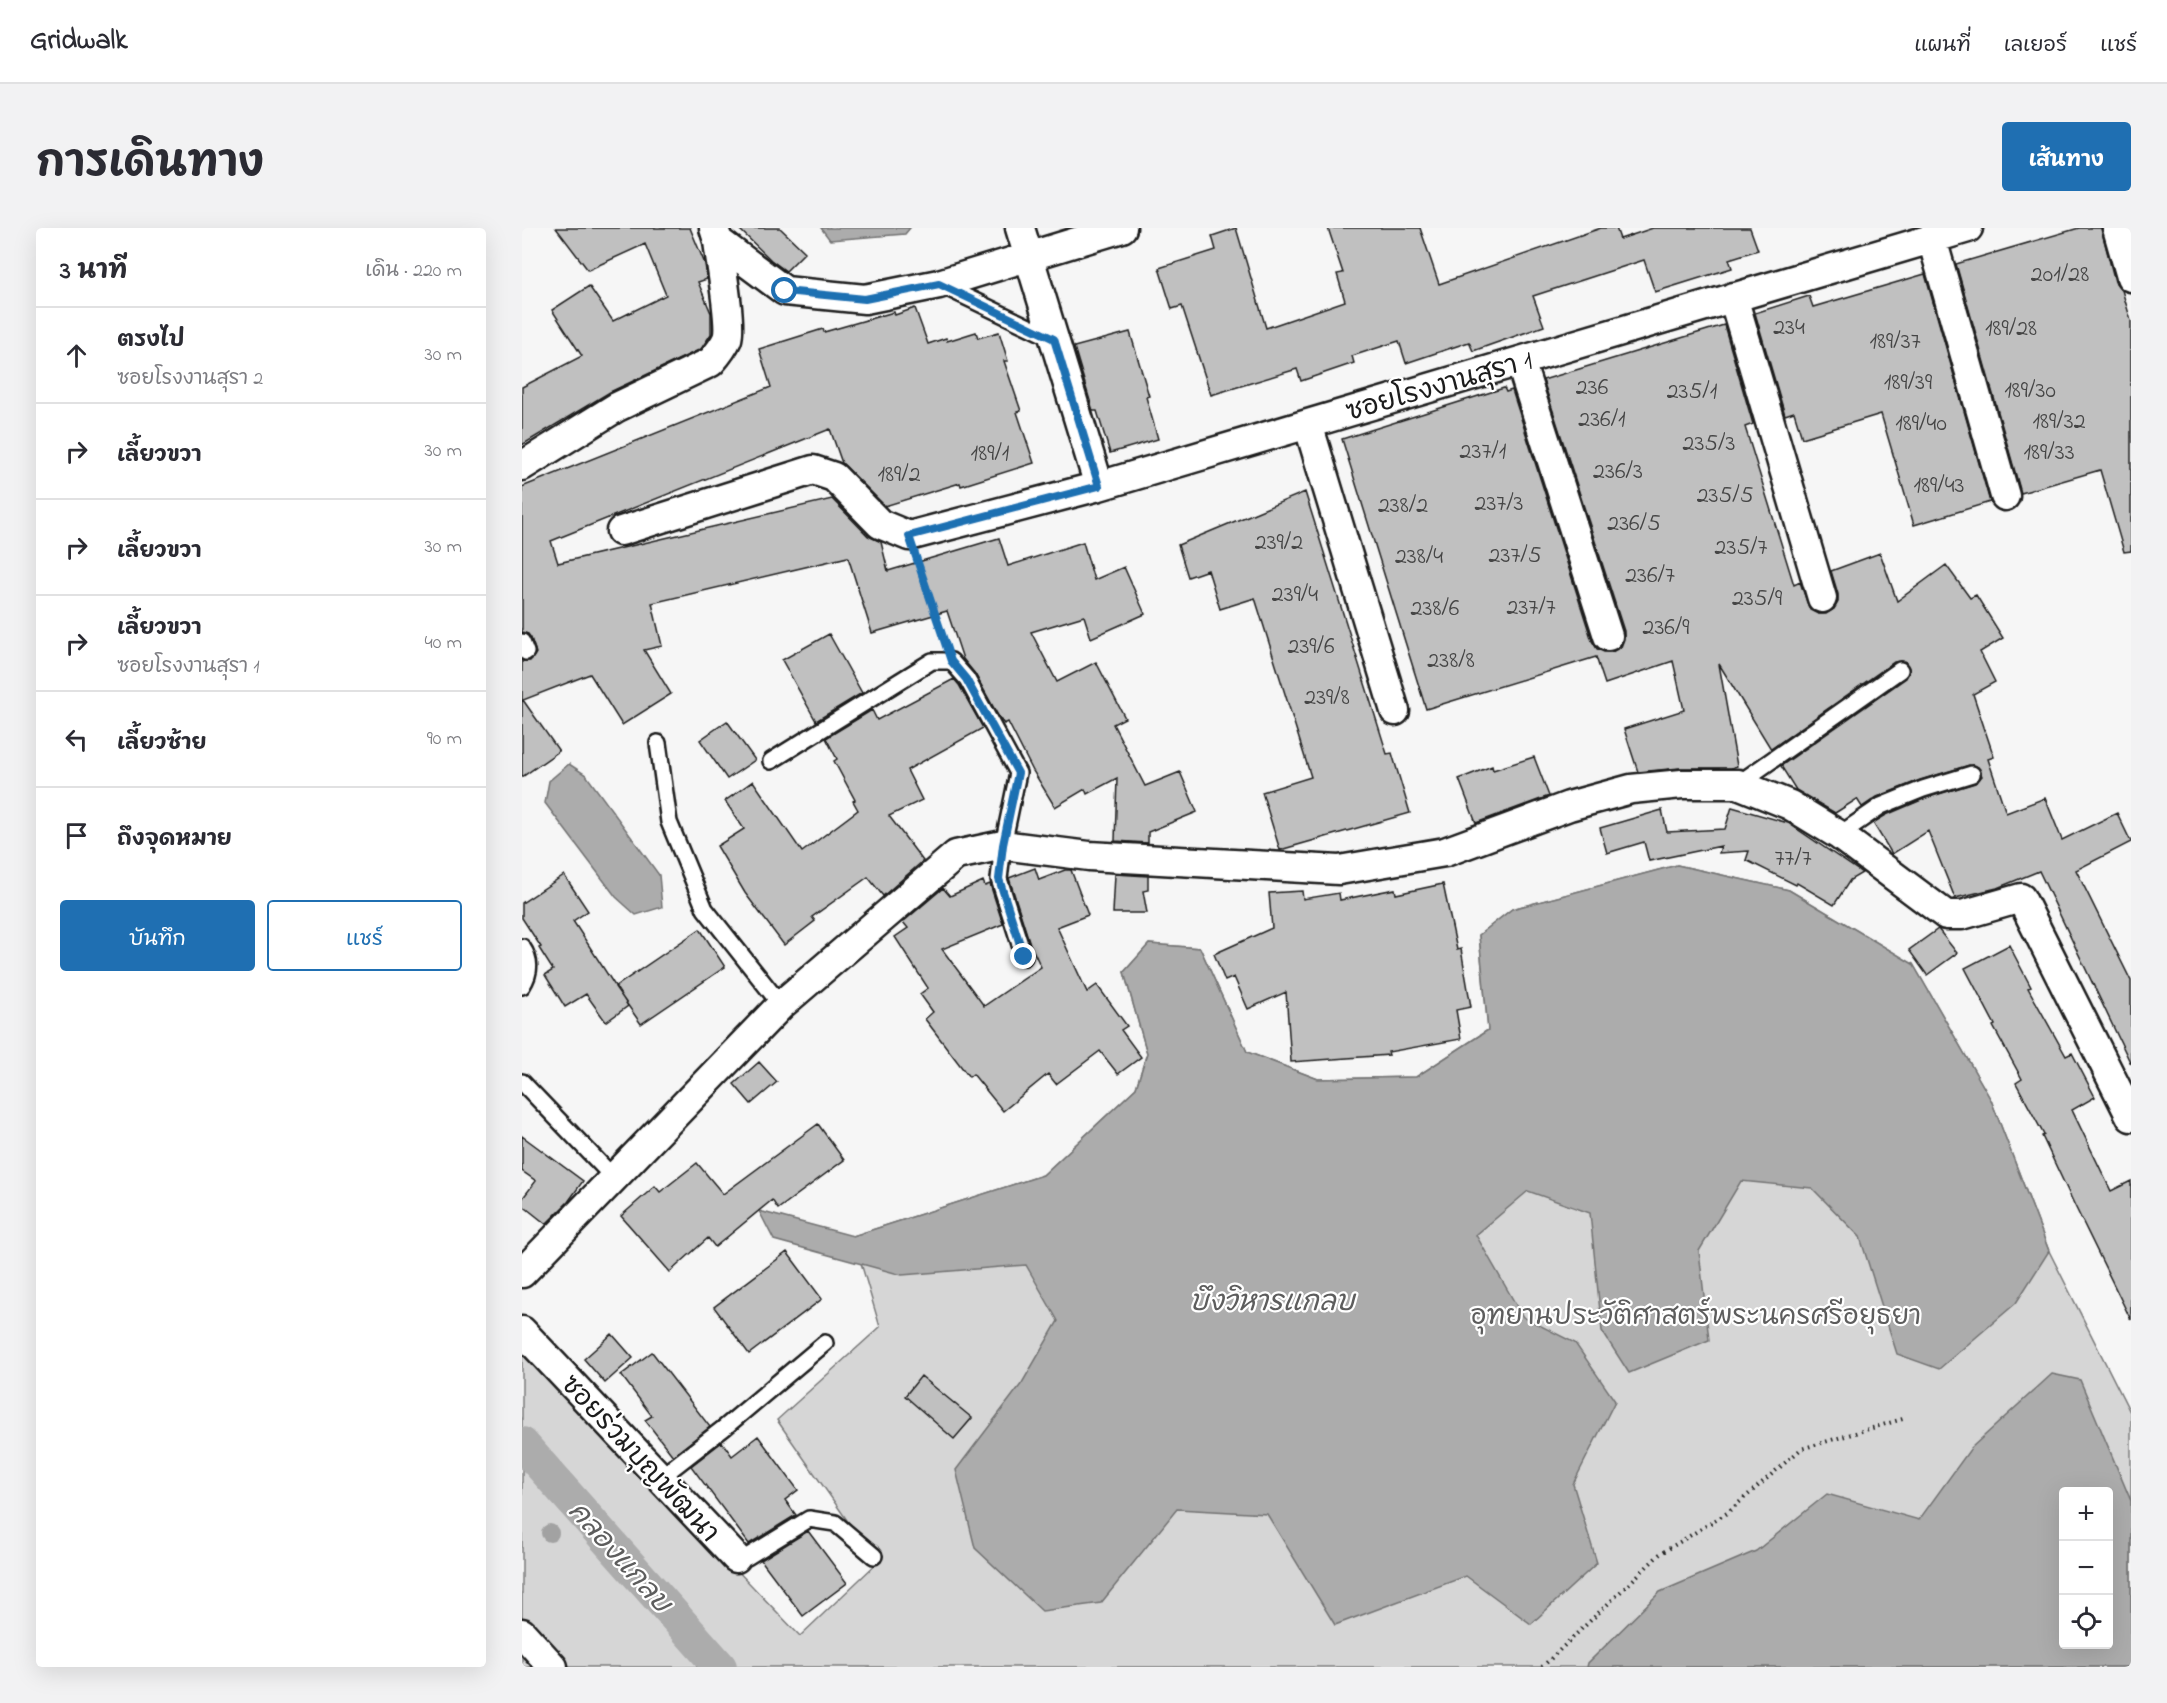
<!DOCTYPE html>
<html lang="th">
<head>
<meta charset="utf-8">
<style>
	:root { --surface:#fff; --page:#f2f2f3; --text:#2b2b33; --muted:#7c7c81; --line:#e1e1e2; --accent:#1f6fb2 }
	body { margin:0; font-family:"Indie Flower","Playpen Sans Thai",sans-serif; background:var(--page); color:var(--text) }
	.controls { position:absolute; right:18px; bottom:18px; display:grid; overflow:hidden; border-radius:6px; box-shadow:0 6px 24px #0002 }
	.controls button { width:54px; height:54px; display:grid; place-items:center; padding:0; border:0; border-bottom:2px solid var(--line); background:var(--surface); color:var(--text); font:30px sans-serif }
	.stop { position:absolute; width:18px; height:18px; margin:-14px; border:4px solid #1f6fb2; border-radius:50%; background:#fff }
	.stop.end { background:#1f6fb2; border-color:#fff; box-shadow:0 2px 6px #0008 }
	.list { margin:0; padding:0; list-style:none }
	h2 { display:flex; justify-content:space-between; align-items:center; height:78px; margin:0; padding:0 24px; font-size:26px }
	h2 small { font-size:20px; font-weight:400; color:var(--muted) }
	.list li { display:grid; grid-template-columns:39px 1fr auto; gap:18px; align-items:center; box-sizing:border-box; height:96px; padding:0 24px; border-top:2px solid var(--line) }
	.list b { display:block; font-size:22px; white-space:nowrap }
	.list p { margin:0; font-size:20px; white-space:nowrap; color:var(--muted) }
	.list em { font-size:20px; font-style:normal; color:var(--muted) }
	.actions { display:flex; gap:12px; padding:18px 24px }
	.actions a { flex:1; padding:14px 0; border:2px solid var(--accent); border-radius:6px; text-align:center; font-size:21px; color:var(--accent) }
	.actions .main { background:var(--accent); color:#fff }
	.icon { flex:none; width:33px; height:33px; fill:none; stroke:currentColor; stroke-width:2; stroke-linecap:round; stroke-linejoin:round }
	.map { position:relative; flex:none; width:1609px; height:1439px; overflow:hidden; border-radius:6px }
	header { display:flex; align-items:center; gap:36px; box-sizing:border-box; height:84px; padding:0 30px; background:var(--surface); border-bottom:2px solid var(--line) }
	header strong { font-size:28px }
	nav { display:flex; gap:33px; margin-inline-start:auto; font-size:21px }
	.intro { display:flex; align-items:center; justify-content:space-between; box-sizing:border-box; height:144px; padding:0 36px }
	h1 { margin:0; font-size:42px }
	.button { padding:15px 27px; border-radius:6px; background:var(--accent); color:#fff; font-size:21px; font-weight:700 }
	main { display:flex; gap:36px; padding:0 36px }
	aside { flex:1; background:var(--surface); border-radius:6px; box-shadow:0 6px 24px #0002 }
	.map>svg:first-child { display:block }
</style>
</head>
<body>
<header>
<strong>Gridwalk</strong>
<nav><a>แผนที่</a><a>เลเยอร์</a><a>แชร์</a></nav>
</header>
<div class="intro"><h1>การเดินทาง</h1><a class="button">เส้นทาง</a></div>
<main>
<aside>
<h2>3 นาที<small>เดิน · 220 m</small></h2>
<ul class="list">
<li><svg class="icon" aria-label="ahead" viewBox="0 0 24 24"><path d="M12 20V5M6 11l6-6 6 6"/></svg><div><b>ตรงไป</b><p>ซอยโรงงานสุรา 2</p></div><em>30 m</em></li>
<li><svg class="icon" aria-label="right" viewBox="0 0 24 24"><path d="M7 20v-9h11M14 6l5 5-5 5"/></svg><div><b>เลี้ยวขวา</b></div><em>30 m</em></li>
<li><svg class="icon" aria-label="right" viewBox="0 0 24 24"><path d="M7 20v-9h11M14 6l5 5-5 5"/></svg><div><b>เลี้ยวขวา</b></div><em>30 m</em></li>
<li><svg class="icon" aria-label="right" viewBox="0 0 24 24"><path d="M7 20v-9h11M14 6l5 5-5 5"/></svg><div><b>เลี้ยวขวา</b><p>ซอยโรงงานสุรา 1</p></div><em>40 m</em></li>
<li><svg class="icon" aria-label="left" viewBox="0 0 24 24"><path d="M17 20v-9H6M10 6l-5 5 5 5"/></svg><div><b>เลี้ยวซ้าย</b></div><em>90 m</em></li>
<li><svg class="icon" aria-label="arrive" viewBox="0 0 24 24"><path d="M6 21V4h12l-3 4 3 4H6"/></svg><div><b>ถึงจุดหมาย</b></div></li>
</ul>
<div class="actions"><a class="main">บันทึก</a><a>แชร์</a></div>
</aside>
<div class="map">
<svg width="1609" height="1439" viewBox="0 0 1609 1439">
	<rect width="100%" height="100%" fill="#f6f6f6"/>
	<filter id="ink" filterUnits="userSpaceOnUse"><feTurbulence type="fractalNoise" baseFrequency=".0167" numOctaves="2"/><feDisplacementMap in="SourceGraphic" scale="12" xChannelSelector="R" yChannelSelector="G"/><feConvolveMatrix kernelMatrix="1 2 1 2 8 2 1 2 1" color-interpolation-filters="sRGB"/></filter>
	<g filter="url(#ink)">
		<path fill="#d6d6d6" stroke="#797979" stroke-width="1.5" fill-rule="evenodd" d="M1155,637L1267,662L1391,736L1469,872L1527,1023L1609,1186V1439H0V1118L278,1408L355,1335L255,1192L358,1099L331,1008L521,947L614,860L625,825L602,744L627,716L678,720L725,824L796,851L894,849L966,802L957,707L990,681ZM1542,1264H1586V1416H1542Z"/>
		<path fill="#acacac" stroke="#727272" stroke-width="1.5" fill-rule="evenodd" d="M299,0H388L383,6L308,12Z
			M47,536L64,547L137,647L140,679L114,687L94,669L23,575L27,553Z
			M1155,637L1267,662L1391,736L1469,872L1527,1023L1494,1075L1417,1141L1375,1126L1338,1009L1290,960L1219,953L1177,1023L1187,1112L1107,1145L1080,1103L1068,985L1006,963L954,1007L1001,1089L1053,1115L1093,1173L1051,1256L1075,1335L1009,1396L944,1348L813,1397L745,1286L655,1281L579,1375L520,1383L453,1320L434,1242L500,1155L536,1093L504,1037L380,1047L252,1012L237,983L331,1008L521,947L614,860L625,825L602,744L627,716L678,720L725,824L796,851L894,849L966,802L957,707L990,681Z
			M1530,1146L1558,1152L1609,1273V1439H1065L1066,1435L1138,1364L1234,1323L1305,1266L1397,1292L1449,1220ZM1542,1264H1586V1416H1542Z"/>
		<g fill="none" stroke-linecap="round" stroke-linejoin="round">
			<path stroke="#acacac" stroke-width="34" d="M0,1216L198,1439"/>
		</g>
		<path fill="#c0c0c0" stroke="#1c1c1c" stroke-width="1.5" d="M34,0H168L183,36L185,51L176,54L189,85V106L179,121L88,164L0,217V159L60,128L30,82L67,58L91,93L144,67L123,16L66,42Z
			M216,0H258L283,24L264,43L249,32Z
			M714,0L744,100L823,73L815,46L821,45L806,0H898L917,56L1079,0H1094L1098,11L1131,0H1228L1236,22L1207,31L1210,40L1133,64L1122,32L1011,68L1022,98L951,123L947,114L884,135L877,113L830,128L832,135L779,153L775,141L689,167L660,78L650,81L637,40L694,22L690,8Z
			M1557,0H1579L1593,54L1600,62L1609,93V323L1602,324L1578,242L1499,265L1434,36Z
			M1403,46L1468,274L1392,297L1359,186L1280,210L1272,184L1263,187L1233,85L1287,68L1291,79Z
			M393,80L406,116L424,110L425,113L454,104L456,110L477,104L486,133H482L499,183L495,184L512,235L439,258L438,255L363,278L320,235L308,201L29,313L36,335L310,271L346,308L359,314L366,343L477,310L486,338L561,314L572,352L602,339L623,386L569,410L562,388L509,404L535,454L574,434L603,490L591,496L623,558L658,544L675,584L626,604V615L593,613L595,550L565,566L563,561L533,579L511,543L486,494L482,496L478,491L453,446L441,431L425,383L350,405L326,329L130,375L140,418L122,422L149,466L100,497L68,446L1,472L37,523L0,549V433H8L14,425L9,410L6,406L0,404V259L249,159L237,121L301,101L302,104L372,84L373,87Z
			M1202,97L1231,196L1223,199L1272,357L1278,354L1288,382L1296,386H1304L1312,381L1316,374V366L1309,343L1358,325L1375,373L1424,337L1448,370L1454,367L1481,410L1458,424L1473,454L1451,466L1472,529L1466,531L1484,585L1523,570L1540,612L1595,585L1609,614L1554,642L1609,753V836L1517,643L1475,660L1433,670L1406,603L1370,626L1351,595L1364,587L1404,570L1453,555L1460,548L1456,539L1447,537L1398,552L1355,569L1340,579L1335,571L1313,585L1274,562L1259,538L1384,450L1388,442L1383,433L1372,434L1249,521L1197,436L1215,538L1209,540H1158L1116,544L1102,501L1162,482L1151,433L1083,456L1074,429L904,481L820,211L982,160L984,164L990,162L1070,413L1075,421L1082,424H1090L1099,419L1102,411V403L1021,152Z
			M608,104L627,168L624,169L636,211L588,225L575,183H571L552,119Z
			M783,264L865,526L870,525L888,585L758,622L740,564L789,549L733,370L698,381L686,342L666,349L656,317Z
			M307,406L340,465L294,493L260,432Z
			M432,451L437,457L461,500L385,542L400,572L367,588L401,633L361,668L346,649L290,689L293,693L262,717L223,665L195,618L222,601L203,573L231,553L280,624L336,582L331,573L333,572L312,533L315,531L304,510L350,482L355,492Z
			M205,493L233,532L205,551L178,512Z
			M1012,529L1027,568L954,595L937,551L970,538L971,542Z
			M1210,579L1266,595L1340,645L1328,652L1312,677L1275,655L1274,657L1224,632L1227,623L1197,625L1199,618L1127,633L1122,614L1085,625L1078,600L1140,582L1145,604L1203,601Z
			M513,640L517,652L543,642H549L566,687L535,699L565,764L575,757L605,798L599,802L619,829L596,846L578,823L534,856L526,846L481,883L451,846L447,849L403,791L411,784L398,766L406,760L373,709L386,700L381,694L421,660L428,668L461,653L463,658L468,656L481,696L420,721L462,778L519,739L508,716L487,650Z
			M593,646L626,648V662L621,663L625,685H591Z
			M42,647L66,683L51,693L106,778L84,794L64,766L43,779L23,747L31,742L17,720L19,719L0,690V675Z
			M921,656L935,722L939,721L949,779L934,782L939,811L866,824L867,827L769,834L764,764L726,781L712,749L703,753L692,726L750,700L747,665L780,663L781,671L817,665L818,672L873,661L874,666Z
			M178,701L203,739L119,796L93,759Z
			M1416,701L1435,725L1405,747L1387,722Z
			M1487,717L1509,759L1506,760L1544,828L1550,825L1573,869L1550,882L1589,963L1609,953V1092L1554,980L1520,908L1522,907L1494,855L1500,851L1471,798L1473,797L1443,740Z
			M237,834L255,854L229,876L212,856Z
			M296,896L322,932L256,981L250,972L193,1019L186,1010L148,1044L99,988L133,958L138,964L175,935L201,966Z
			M0,908L61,953L46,974L24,996L0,977V971L14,953L0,943Z
			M265,1024L300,1071L227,1126L192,1079Z
			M90,1106L111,1130L83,1155L62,1131Z
			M130,1124L188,1199L151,1228L123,1192L130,1188L99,1147Z
			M399,1148L450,1190L432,1211L383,1168Z
			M236,1208L276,1262L263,1272L274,1287L227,1316L169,1238L200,1214L210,1228Z
			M286,1303L325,1355L281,1388L239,1332Z"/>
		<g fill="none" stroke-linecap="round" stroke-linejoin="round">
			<defs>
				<path id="lane" d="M417,56L532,111
					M0,414L4,424
					M136,515L147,594L183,681L259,777
					M249,533L410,433H429L445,451L496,545L481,617L477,651L502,729
					M1216,556L1378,442
					M1317,607L1359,578L1401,561L1450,546
					M0,719C9,732 9,744 0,758
					M0,854L92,950
					M139,1249L202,1200L303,1115
					M214,1330L225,1329L287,1291L313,1295L352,1328"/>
				<path id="street" d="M192,0L196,13L263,63L343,71L417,56L600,0
					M498,0L577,258
					M1595,0L1609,49
					M1410,11L1483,268
					M1211,69L1300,370
					M998,133L1086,408
					M786,196L873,483
					M0,238L95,179L189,134C195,127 201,120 205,111C210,97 198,31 196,13
					M99,303L291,242L312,249L358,296L387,308L577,258L1446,0
					M0,1045L259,777L434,627L481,617L567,628L817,642L923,624L1047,578L1109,561L1160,556H1216L1268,577L1317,607L1424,687H1440L1499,670L1609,889
					M0,1103L214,1330
					M0,1405L31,1439"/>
			</defs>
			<use href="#lane" stroke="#1c1c1c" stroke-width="20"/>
			<use href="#street" stroke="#1c1c1c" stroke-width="33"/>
			<path stroke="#1c1c1c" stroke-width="4" stroke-dasharray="1.5 4.5" stroke-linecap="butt" d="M397,337L421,410
				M1020,1439L1138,1326L1205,1285L1279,1221L1384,1190"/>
			<use href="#lane" stroke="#fff" stroke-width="15"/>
			<use href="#street" stroke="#fff" stroke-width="28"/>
		</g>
		<circle fill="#a2a2a2" cx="28" cy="1305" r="9"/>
	</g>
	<g fill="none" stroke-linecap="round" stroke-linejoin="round" filter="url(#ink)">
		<path stroke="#1f6fb2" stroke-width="8" d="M263,63L343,71L417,56L532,111L577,258L387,308L429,433L444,451L496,545L481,617L477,651L502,729"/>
	</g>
	<g text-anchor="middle" stroke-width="4.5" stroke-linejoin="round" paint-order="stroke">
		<g font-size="24" fill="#454545">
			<text x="1538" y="53">201/28</text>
			<text x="1267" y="106">234</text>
			<text x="1489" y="107">189/28</text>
			<text x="1373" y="120">189/37</text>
			<text x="1386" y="161">189/39</text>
			<text x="1070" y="166">236</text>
			<text x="1508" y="169">189/30</text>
			<text x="1170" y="170">235/1</text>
			<text x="1080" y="198">236/1</text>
			<text x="1537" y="200">189/32</text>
			<text x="1399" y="202">189/40</text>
			<text x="1187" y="222">235/3</text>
			<text x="961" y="230">237/1</text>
			<text x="1527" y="231">189/33</text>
			<text x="468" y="232">189/1</text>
			<text x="1096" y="250">236/3</text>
			<text x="377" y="253">189/2</text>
			<text x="1417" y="264">189/43</text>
			<text x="1203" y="274">235/5</text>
			<text x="977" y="282">237/3</text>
			<text x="881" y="284">238/2</text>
			<text x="1112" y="302">236/5</text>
			<text x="757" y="321">239/2</text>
			<text x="1219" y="326">235/7</text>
			<text x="993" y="334">237/5</text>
			<text x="897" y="335">238/4</text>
			<text x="1128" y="354">236/7</text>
			<text x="773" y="373">239/4</text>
			<text x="1235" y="377">235/9</text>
			<text x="1009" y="386">237/7</text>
			<text x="913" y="387">238/6</text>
			<text x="1144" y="406">236/9</text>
			<text x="789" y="425">239/6</text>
			<text x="929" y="439">238/8</text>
			<text x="805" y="476">239/8</text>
			<text x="1271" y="637">77/7</text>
		</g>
		<g font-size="27" fill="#1c1c1c" stroke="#fff">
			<text transform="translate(917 157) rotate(-16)" y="9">ซอยโรงงานสุรา 1</text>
			<text transform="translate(119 1230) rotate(47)" y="9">ซอยร่วมบุญพัฒนา</text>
		</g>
		<g font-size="27" fill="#5d5d5d" stroke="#fff">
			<text x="1174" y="1096">อุทยานประวัติศาสตร์พระนครศรีอยุธยา</text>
		</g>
		<g font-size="28" font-style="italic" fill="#5d5d5d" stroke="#fff">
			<text x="750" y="1082">บึงวิหารแกลบ</text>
			<text transform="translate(99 1328) rotate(48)" y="10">คลองแกลบ</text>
		</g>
	</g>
</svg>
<div class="controls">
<button>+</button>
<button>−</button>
<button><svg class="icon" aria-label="locate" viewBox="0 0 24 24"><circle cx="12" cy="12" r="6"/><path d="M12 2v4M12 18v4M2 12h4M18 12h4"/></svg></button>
</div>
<div class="stop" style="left:263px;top:63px"></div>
<div class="stop end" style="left:502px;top:729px"></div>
</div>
</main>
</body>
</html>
